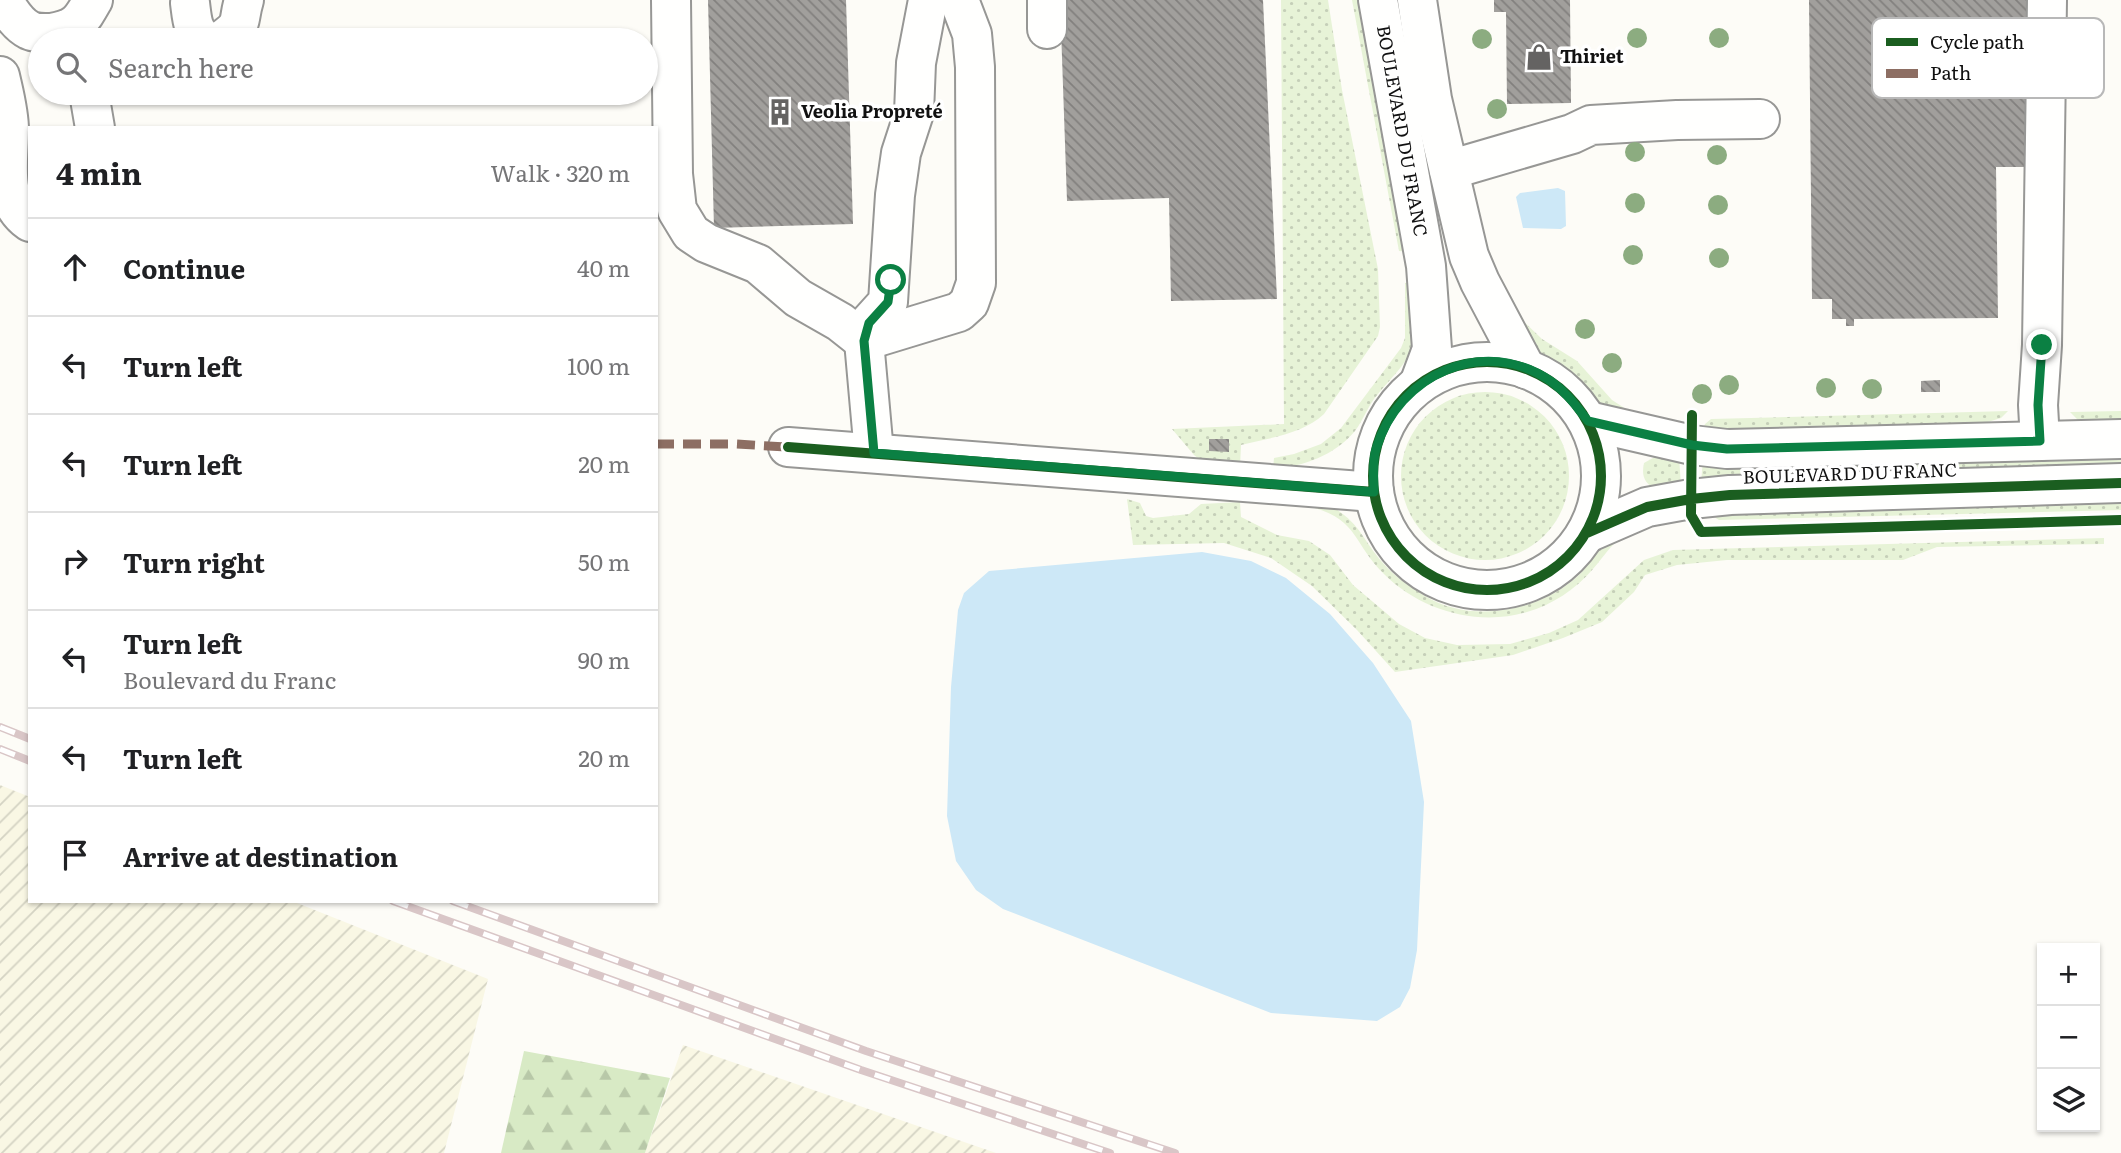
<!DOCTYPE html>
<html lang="en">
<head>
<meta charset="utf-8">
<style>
	:root { --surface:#fff; --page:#f6f6f6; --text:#202124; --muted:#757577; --line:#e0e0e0 }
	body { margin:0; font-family:Literata,serif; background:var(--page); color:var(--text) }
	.controls { position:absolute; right:21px; bottom:21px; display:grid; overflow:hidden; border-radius:0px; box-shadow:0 2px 5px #0004 }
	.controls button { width:63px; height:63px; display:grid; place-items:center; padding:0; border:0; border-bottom:2px solid var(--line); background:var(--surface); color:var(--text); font:35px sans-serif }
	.stop { position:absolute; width:21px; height:21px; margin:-16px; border:5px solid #0b8043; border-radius:50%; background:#fff }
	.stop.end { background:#0b8043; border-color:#fff; box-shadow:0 2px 7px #0008 }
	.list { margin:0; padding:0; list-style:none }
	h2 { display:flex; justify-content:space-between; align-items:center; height:91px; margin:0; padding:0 28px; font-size:30px }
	h2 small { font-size:23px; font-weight:400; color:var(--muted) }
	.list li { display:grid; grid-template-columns:46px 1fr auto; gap:21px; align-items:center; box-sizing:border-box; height:98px; padding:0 28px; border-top:2px solid var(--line) }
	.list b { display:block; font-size:26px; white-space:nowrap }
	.list p { margin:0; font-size:23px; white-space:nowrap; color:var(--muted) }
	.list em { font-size:23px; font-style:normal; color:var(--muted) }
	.icon { flex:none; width:38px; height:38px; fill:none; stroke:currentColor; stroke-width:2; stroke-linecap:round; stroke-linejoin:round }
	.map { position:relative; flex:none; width:2121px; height:1153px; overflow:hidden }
	.search { position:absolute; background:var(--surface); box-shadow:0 2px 5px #0004; left:28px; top:28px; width:630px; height:77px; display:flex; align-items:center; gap:18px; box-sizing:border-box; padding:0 24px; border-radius:38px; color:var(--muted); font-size:26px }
	.panel { position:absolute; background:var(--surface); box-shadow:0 2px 5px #0004; left:28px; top:126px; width:630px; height:777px; border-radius:0px }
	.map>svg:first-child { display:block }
</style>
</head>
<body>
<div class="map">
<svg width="2121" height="1153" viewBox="0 0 2121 1153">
	<defs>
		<pattern id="farmland-furrows" width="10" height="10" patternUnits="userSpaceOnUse" patternTransform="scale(1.75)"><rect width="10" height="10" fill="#f9f7e4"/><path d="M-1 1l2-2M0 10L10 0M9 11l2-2" fill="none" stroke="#d4d3c3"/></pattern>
		<pattern id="green-dots" width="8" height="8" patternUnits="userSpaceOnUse" patternTransform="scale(1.75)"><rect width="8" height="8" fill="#e7f3d7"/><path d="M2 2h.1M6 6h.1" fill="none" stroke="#c5cfb8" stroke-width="1.8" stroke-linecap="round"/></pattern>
		<pattern id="forest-firs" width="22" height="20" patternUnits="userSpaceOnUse" patternTransform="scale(1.75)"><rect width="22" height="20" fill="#d8eac5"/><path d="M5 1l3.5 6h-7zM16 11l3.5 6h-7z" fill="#b8c8a8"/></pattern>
		<pattern id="building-back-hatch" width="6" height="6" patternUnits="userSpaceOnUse" patternTransform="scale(1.75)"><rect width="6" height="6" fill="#a19f9c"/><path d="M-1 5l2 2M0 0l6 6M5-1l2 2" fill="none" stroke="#82807e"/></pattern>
	</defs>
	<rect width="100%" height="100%" fill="#fdfcf7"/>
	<path fill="url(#farmland-furrows)" d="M0,785L30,797V901H292L488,979L444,1153H0Z
		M683,1045L996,1153H645Z"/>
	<path fill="url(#green-dots)" d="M1281,0H1328L1342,90L1378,269L1380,327L1378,336L1324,414C1303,434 1269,438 1241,445L1240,467H1209L1194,455L1172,429L1284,424Z
		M1352,0H1362L1409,252L1399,251Z
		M1414,281C1415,298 1420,319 1417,335C1412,359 1392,377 1378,394C1368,405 1364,419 1355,431C1334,456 1304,466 1273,469L1274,458L1294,454L1321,444L1341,428L1401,348L1405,338V283Z
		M1515,313L1542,339L1577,361L1612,400L1626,409L1672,420L1677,427L1623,420L1598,402L1584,385L1562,366L1537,351Z
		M1401 476a84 84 0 1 1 168 0a84 84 0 1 1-168 0Z
		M2008,411L2001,418L1968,428L1702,431L1705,424L1711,419Z
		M2121,411V426H2084L2070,412Z
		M2121,449V470L1701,483L1703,459Z
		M1660,454L1679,456L1681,486L1656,490C1645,483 1641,477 1644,463Z
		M2121,495V510L1719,520L1704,511Z
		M1127,499L1140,503L1146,516L1153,518L1189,514L1201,504L1240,502L1241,517L1277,535L1309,541L1330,555L1353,585L1399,624L1425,638L1457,645L1510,644L1549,633L1578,620L1644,560L1673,550L2104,538V544L1937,547L1903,560H1727L1677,565L1645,575L1634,592L1602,622L1563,638L1513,655L1395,672L1357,630L1312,586L1271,558L1224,543L1133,545Z
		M1330,505C1362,525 1361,538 1383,563C1394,576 1410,587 1425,596C1473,625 1540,611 1579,575C1591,563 1600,544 1615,535C1626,529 1644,528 1656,525C1643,529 1628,532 1617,541C1608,549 1601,560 1593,569C1576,589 1552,605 1527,612C1477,627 1420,610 1384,574C1352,543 1359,518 1307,506Z"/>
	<path fill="url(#forest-firs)" d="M524,1051L670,1078L645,1153H501Z"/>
	<path fill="#cde8f7" d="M1558,188L1565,191L1566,226L1561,229L1523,228L1516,197L1520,193Z
		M1202,552L1251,561L1286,578L1330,614L1373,663L1411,721L1424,802L1417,950L1410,988L1400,1007L1377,1021L1271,1013L1003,909L976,890L956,861L947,816L951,687L958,610L964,593L989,571Z"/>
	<path fill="url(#building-back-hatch)" d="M708,0H846L853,224L714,228Z
		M1060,0H1263L1277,299L1171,301L1169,198L1067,201Z
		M1494,0H1570L1571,103L1507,104L1506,12H1494Z
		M1809,0H2029L2031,167H1996L1998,318L1854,319V326H1846V319H1832V299H1812Z
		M1940,380V392H1921V381Z
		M1209,439H1229V452L1209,451Z"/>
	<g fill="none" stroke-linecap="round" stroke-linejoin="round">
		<defs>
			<g id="minor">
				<path d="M3,0C9,10 17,24 29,30C34,33 45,33 51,33C77,29 81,21 93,0"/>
				<path d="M671,0L673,174L677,210L691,233L706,243L758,264L798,298L840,322L864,341L959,312L969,303L976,283L975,67L972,34L959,0"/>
				<path d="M1047,0V29"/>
				<path id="s1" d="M1378,0L1426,266L1432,349L1419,384"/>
				<path d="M1417,0L1432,99L1469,256L1480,282L1526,369"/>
				<path d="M190,3C192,18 192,32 205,40"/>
				<path d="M222,40C245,24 237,23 244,0"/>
				<path d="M0,76C4,94 9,112 9,130C9,165 0,201 30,222"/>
				<path d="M89,93L95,128"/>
				<path d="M1449,170L1572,134L1591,125L1677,120L1760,119"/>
				<circle cx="1487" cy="476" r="114"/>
				<path d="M1588,421L1692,445L1727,449L2121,439"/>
				<path d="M2040,441L2038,405L2042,345L2047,0"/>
				<path d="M788,447L1374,492"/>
				<path d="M874,453L864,341L869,323L888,302L895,195L901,153L914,113L916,63L928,0"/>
				<path d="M1587,533L1647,507L1691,499L1730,495L2121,483"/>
			</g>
		</defs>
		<use href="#minor" stroke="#979795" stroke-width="42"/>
		<use href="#minor" stroke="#fffffe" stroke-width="38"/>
		<defs>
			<path id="rail" d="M0,727L30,739
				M0,749L30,761
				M393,901L861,1070L1110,1153
				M453,901L866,1051L1175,1153"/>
		</defs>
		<use href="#rail" stroke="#d9c6c7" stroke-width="8"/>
		<use href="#rail" stroke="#fff" stroke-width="5" stroke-dasharray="16" stroke-linecap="butt"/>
		<path stroke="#8d6e63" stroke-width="9" stroke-dasharray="18 9" stroke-linecap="butt" d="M656,444H735L788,447"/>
		<defs>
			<path id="cycleway" d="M1373 476a114 114 0 1 1 228 0a114 114 0 1 1-228 0Z
				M1692,415L1691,515L1701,532L2121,520
				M788,447L1374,492
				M1587,533L1647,507L1691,499L1730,495L2121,483"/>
		</defs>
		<use href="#cycleway" stroke="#fff" stroke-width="15"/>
		<use href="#cycleway" stroke="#1b5e20" stroke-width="10"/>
	</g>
	<g fill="#8cac80">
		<circle cx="1637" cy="38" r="10"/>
		<circle cx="1719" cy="38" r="10"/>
		<circle cx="1482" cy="39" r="10"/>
		<circle cx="1497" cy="109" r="10"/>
		<circle cx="1635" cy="152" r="10"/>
		<circle cx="1717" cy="155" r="10"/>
		<circle cx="1635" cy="203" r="10"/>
		<circle cx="1718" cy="205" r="10"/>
		<circle cx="1633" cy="255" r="10"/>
		<circle cx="1719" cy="258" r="10"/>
		<circle cx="1585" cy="329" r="10"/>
		<circle cx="1612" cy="363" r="10"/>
		<circle cx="1729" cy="385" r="10"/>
		<circle cx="1826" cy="388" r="10"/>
		<circle cx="1872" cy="389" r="10"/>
		<circle cx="1702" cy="394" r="10"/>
	</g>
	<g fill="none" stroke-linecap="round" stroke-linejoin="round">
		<path stroke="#0b8043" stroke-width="9" d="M891,280L888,302L869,323L864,341L874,453L1374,492C1374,479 1372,462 1376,449C1398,375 1484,334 1552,382C1567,393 1577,407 1588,421L1692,445L1727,449L2040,441L2038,405L2042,345"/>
	</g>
	<defs>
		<symbol id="shop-bare" viewBox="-9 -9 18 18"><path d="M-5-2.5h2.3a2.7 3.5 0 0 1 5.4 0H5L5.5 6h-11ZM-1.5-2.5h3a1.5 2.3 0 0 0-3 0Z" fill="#646362" stroke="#fff" stroke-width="2.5" paint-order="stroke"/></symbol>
		<symbol id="building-bare" viewBox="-9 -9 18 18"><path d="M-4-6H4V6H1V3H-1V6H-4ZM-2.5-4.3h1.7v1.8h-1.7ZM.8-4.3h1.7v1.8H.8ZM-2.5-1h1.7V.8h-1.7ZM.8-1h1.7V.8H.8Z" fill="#646362" stroke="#fff" stroke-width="2.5" paint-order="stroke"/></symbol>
	</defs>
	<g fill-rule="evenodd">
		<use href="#shop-bare" x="1520" y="38" width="38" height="38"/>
		<use href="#building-bare" x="761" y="93" width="38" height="38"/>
	</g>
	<g text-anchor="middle" stroke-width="7" stroke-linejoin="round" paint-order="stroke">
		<g font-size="18" font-weight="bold" fill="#111" stroke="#fff" text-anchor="start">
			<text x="1560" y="63">Thiriet</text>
			<text x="801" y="118">Veolia Propreté</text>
		</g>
		<g font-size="18" fill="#111" stroke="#fff">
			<text dy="6" stroke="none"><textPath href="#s1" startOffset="133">BOULEVARD DU FRANC</textPath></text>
			<text transform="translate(1850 474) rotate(-2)" y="6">BOULEVARD DU FRANC</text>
		</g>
	</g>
	<rect x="1872" y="18" width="232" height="80" rx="10" fill="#fff" stroke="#b8b8b8" stroke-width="2"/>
	<rect x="1886" y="38" width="32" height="8" fill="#1b5e20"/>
	<rect x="1886" y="69" width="32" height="9" fill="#8d6e63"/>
	<g font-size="19" fill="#111">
		<text x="1930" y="49">Cycle path</text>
		<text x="1930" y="80">Path</text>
	</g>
</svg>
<div class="controls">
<button>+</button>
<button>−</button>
<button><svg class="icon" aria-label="layers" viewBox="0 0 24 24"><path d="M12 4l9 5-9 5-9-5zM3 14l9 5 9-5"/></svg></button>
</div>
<div class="stop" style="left:891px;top:280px"></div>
<div class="stop end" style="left:2042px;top:345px"></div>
<div class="search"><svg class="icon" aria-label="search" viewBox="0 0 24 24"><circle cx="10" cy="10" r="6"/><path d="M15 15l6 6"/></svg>Search here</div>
<section class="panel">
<h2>4 min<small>Walk · 320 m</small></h2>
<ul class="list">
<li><svg class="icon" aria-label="ahead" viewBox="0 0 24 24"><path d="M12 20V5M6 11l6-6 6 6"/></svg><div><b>Continue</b></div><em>40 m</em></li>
<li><svg class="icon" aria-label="left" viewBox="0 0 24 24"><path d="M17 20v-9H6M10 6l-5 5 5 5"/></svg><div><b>Turn left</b></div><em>100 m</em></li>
<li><svg class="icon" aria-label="left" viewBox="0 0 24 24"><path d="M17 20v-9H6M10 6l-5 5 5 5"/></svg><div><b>Turn left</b></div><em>20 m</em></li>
<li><svg class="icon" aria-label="right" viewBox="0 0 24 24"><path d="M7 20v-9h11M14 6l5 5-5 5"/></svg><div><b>Turn right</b></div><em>50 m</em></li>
<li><svg class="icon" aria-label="left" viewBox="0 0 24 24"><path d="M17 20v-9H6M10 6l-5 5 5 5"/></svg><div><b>Turn left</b><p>Boulevard du Franc</p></div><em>90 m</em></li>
<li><svg class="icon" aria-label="left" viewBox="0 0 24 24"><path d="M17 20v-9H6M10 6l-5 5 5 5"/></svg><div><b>Turn left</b></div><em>20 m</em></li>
<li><svg class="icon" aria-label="arrive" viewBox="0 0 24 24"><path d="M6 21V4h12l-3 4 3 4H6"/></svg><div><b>Arrive at destination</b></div></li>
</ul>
</section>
</div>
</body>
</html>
